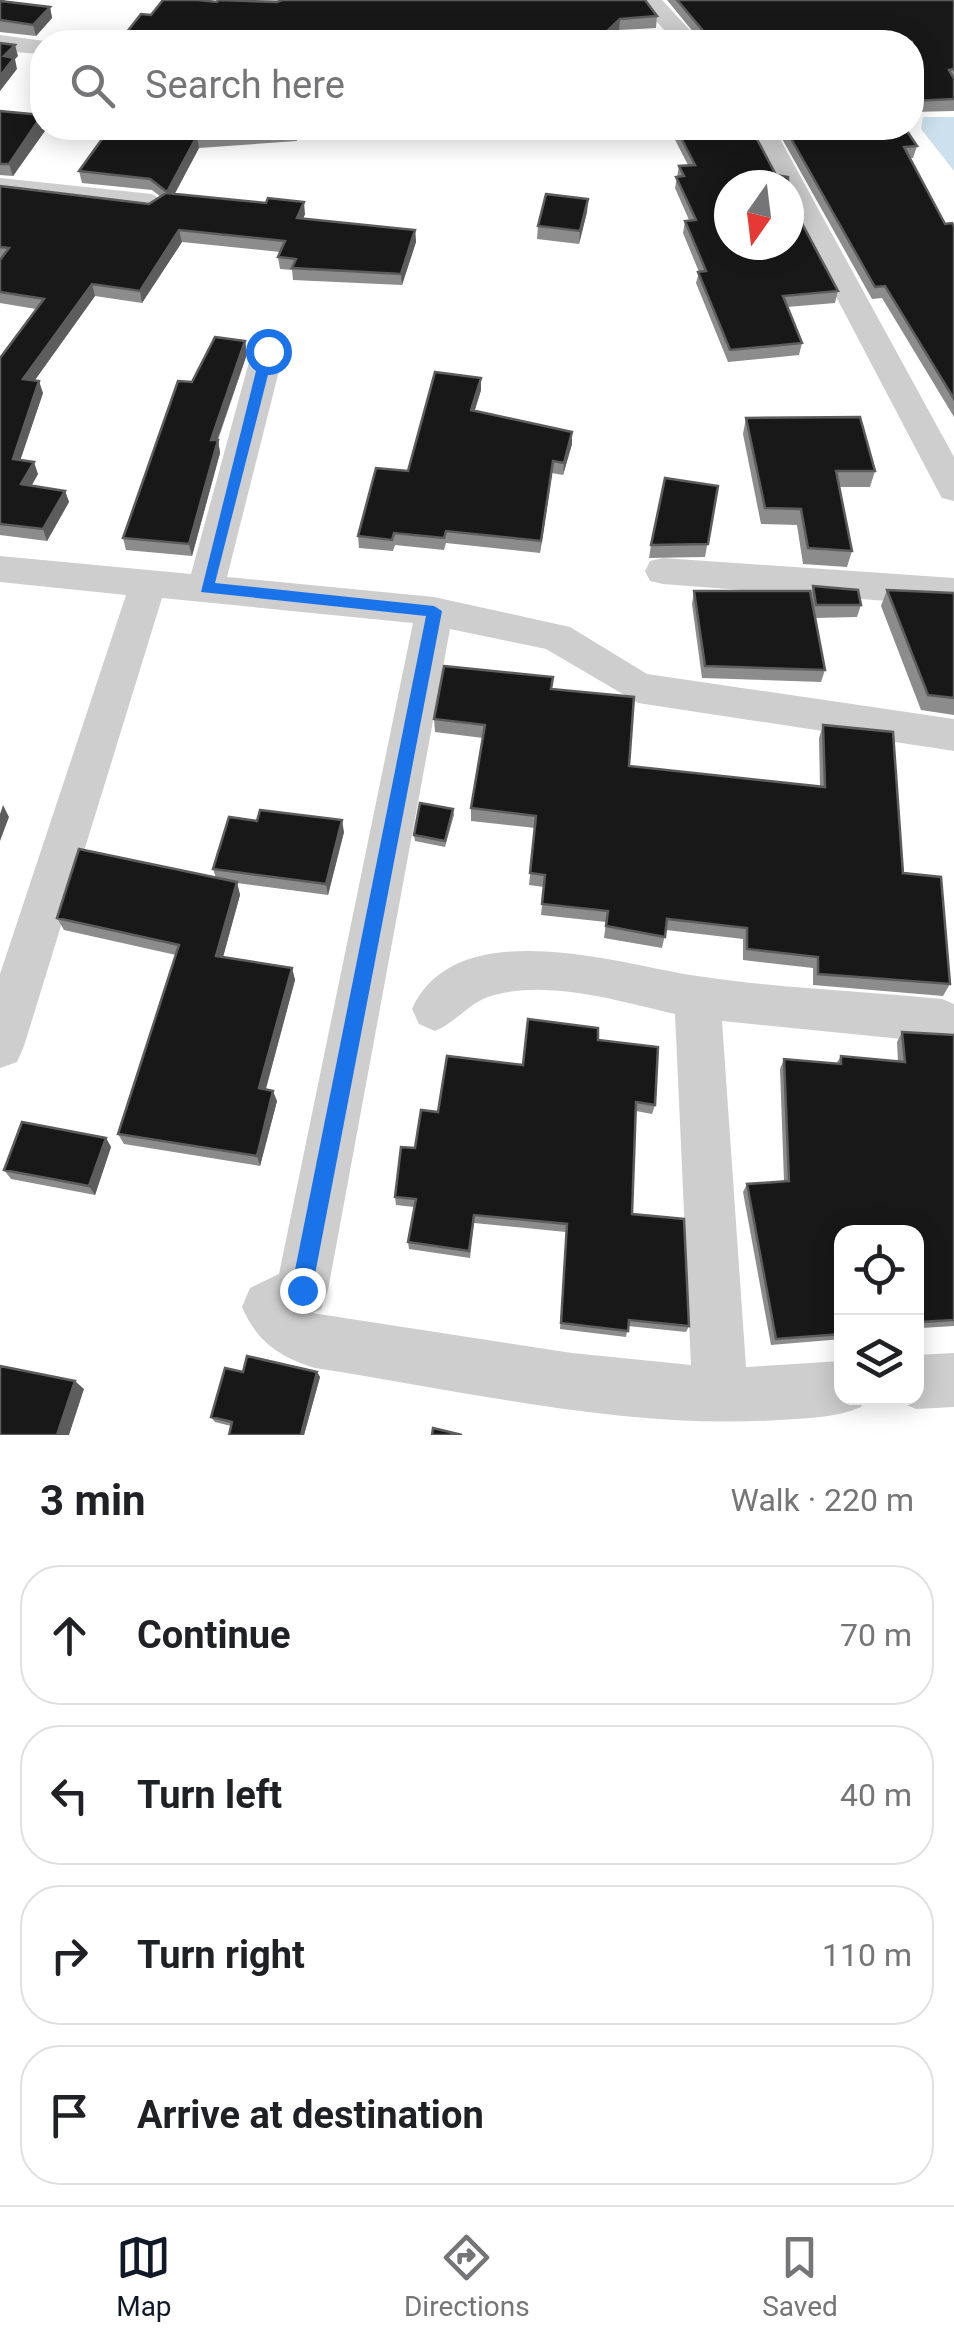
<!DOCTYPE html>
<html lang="en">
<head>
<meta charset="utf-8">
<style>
	:root { --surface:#fff; --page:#f2f2f2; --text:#202124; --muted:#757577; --line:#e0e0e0; --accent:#111827 }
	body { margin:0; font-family:Roboto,sans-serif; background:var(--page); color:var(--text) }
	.controls { position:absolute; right:30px; bottom:30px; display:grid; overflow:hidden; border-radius:20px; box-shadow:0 5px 25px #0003 }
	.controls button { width:90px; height:90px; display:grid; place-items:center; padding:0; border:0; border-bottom:2px solid var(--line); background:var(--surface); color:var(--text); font:50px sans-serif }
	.compass { position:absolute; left:714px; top:170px; width:90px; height:90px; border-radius:50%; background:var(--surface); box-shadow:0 5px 25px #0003; rotate:194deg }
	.stop { position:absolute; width:30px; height:30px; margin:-22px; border:8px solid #1a73e8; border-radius:50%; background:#fff }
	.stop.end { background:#1a73e8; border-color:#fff; box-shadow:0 2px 10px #0008 }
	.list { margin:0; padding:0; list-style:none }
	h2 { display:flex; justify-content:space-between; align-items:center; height:130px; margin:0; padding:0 40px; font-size:42px }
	h2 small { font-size:32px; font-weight:400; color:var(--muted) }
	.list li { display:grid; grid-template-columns:65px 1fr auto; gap:30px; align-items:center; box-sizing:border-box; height:140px; margin:0 20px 20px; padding:0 20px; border:2px solid var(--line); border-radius:40px }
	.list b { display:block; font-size:38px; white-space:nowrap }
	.list em { font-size:32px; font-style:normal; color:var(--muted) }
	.icon { flex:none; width:55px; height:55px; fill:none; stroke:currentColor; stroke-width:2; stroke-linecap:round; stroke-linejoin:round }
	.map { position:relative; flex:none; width:954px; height:1435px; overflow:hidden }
	.search { position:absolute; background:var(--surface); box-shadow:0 5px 25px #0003; left:30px; right:30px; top:30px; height:110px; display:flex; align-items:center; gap:25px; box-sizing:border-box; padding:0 35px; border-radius:40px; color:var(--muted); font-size:38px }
	.sheet { height:770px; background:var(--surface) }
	nav { display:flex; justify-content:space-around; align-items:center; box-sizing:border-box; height:140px; border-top:2px solid var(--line); background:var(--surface); font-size:28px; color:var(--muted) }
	nav a { display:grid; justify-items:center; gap:5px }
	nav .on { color:var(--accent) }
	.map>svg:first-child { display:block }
</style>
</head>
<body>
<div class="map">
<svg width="954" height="1435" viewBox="0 0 954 1435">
	<rect width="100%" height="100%" fill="#fff"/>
	<path fill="#cce1ed" d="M923,117H954V171L921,129Z"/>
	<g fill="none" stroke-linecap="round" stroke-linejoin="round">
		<path fill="#cecece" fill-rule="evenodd" d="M250,0H300C291,11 266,11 252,7Z
			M637,0H662L701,42H675Z
			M0,35L52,42H42V54L0,51Z
			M748,128H774L954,457V501L942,498L937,489L789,207V185H777Z
			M0,178L152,194L166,203L152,212L0,194Z
			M268,341L279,344L284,351L227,577L434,597L570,627L647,674L954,719V751L638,703L546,649L450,629L328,1290L321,1309L312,1313L572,1353L691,1365L675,1014C618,1001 545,978 488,997C468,1004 455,1023 435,1031L419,1024L412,1009C456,911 619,964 697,976C777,988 861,991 942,999L954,1004V1038L942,1043L722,1021L746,1367L842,1361V1398H865L861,1407C835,1418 807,1418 779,1420C625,1430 466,1391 315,1368C280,1357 257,1342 242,1307L250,1288L279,1274L413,623L162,598L24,1046L17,1062L0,1068V974L126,595L0,582V556L191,574L252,351L257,344Z
			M663,558L954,578V606L663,584L650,581L645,571L650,561Z
			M954,1353V1407L916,1409L897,1401L895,1398H916V1355Z"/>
	</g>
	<path fill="#8c8c8c" d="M0,0L50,7L52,18L36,36L0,32Z
		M667,0H954V111L912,112V42H119L151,15L217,2H277L657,16L656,28L619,30L616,33H694Z
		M0,111L42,128H47L13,176L0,175Z
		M110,128H329L295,130L297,141L199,148L174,194L305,214L303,219L415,230L416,242L402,285L293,280L292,270L280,269L278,257L280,252L182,242L142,303L95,296L35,380L43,393L20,460L38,474L31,485L65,491L69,502L47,541L0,535V358L36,309L0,303V186L149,204L161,197L152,190L82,183L79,171Z
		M552,128H587L586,138L554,139Z
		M669,128H751L729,185L838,291L835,303L787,307L802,343L799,355L728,362L696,283L699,272L683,233L685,221L689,220L675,188L679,166L688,165Z
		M776,128H905L917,146L913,158H910L945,224L954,226V417L882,298L872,299Z
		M588,199L587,212L579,244L537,239L538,226Z
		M245,341L247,354L218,440L220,453L192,556L126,550L123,538L192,382Z
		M481,390L475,410L572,444L563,475L552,473L540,553L446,543L444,550L395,545L393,551L359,548L358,536L408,471Z
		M746,418L875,471L870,487H840L852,551L847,567L803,564L797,525L761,524L743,434Z
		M718,486L705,557L649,558L651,545Z
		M813,586L861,605L857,617L815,618L825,670L821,682L702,678L692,604L694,591L810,595Z
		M887,590L954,593V715L921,710L881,606Z
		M552,689L629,766L820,786L819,738L823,725L903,873L950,984L943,996L813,985V968L743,960V939L666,930L662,948L604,938L606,922L541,915L544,887L529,885L535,828L471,821V808L483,738L435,732L434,719Z
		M453,809L454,815L445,847L415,841L414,835Z
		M344,832L328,895L237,883L240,895L223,957L292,968L295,980L266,1089L277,1101L260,1166L124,1144L118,1134L176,955L64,930L57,918L216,878L213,869Z
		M902,1032L954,1035V1326L921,1328L916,1332V1232H842V1339L771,1345L743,1192L747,1184L784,1181L780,1069L784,1059L836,1064L841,1056L898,1062L897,1042Z
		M598,1040L655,1105L652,1114L636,1111L632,1214L689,1326L686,1332L628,1326L626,1337L560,1329L566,1232L474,1223L470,1258L409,1249L408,1242L414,1207L396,1205L395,1197L415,1148L438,1112L523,1065Z
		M106,1138L111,1147L95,1195L11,1179L4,1170Z
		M243,1372H317L320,1377L304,1435H229L231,1426L215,1422L211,1417Z"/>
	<path fill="#5d5d5d" d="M50,7L52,18L36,36L33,25Z
		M620,19L619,30L606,42L605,33Z
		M15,45L18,56L15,59L17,69L0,91V76L4,56Z
		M42,117V128H47L13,176L9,164Z
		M197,136L199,148L170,203L167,192Z
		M588,199L587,212L579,244L580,231Z
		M304,202L305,214L298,230L297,218Z
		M179,230L182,242L142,303L140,291Z
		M415,230L416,242L402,285L401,274Z
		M92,284L95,296L27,391L23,379Z
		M245,341L247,354L213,452L211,440Z
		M481,378V390L471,422V410Z
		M39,381L43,393L17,470L13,459Z
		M572,432V444L563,475L564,463Z
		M218,440L220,453L192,556L189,544Z
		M553,461L552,473L540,553L541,541Z
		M34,462L38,474L26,496L21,484Z
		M65,491L69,502L47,541L43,529Z
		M3,805L9,817L0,841V814Z
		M342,820L344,832L328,895L326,884Z
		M237,882L240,895L220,968L216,956Z
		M292,968L295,980L263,1099L259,1088Z
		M273,1091L277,1101L260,1166L257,1156Z
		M106,1138L111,1147L95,1195L89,1186Z
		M317,1372L320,1377L304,1435H301Z
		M75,1381L84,1389L69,1435H57Z"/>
	<path fill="#181818" stroke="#5d5d5d" stroke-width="2.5" d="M163,0H198L217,2L218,0L277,2L282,0H645L657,16L620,19L605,33H705L677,0H954V69L949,70L954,79V99L912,101V42H119L141,14L151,15Z
		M0,1L50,7L33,25L0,20Z
		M0,43L15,45L4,56L14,58L0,76Z
		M0,111L42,115L9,164H0Z
		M110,128H295V129L197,136L167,192L150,179L79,171Z
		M676,128H751L776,175L788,177V185H729V245H789V199L838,291L783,296L802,343L730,350L698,272L706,271L685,221L696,220L676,177L684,176L679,166L695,165Z
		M785,128H905L917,146L904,147L945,224L952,223L954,226V399L885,286L875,287Z
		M0,186L149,204L166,193L266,203L268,198L304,202L297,218L415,230L401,274L292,268L296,259L278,257L285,241L179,230L140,291L92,284L23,379L39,381L13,459L34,462L21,484L65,491L43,529L0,524V358L44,299L0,292V260L9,248L0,247Z
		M546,194L588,199L580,231L538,226Z
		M215,337L245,341L211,440H218L189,544L123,538L178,381L192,382Z
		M435,372L481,378L471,410L572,432L564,463L553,461L541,541L446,531L444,538L394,533L392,540L358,536L376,468L408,471Z
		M860,417L875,471H836L852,551L808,548L801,509L765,508L746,418Z
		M665,478L718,486L708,544L651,545Z
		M813,586L858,590L861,605H816Z
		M887,590L954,593V698L928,695Z
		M694,591H810L825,670L705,666Z
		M444,666L553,677L551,689L634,697L629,766L825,787L823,725L893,732L903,873L941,877L950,984L818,974V957L747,949V928L667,919L665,937L606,926L608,911L542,904L545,875L530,873L536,816L471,808L485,725L434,719Z
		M420,803L453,809L445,841L414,835Z
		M260,810L342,820L326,884L213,869L229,817L257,821Z
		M79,849L237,882L216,956L292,968L259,1088L273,1091L257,1156L118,1134L179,945L57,918Z
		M528,1019L598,1028V1040L658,1047L655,1105L636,1102L632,1214L684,1219L689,1326L629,1320L628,1331L561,1323L567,1224L474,1215L469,1251L408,1242L416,1199L395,1197L401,1147L415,1148L421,1110L438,1112L447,1056L523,1065Z
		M902,1032L954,1035V1320L921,1322L922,1327L916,1328V1232H842V1334L776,1339L747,1184L789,1181L784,1059L841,1064V1056L905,1062Z
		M22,1122L106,1138L89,1186L4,1170Z
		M247,1356L317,1372L301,1435H229L232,1422L211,1417L225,1368L243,1372Z
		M0,1366L75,1381L57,1435H0Z
		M433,1428L462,1435H432Z"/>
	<path fill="#1a73e8" d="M268,347L274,351L215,583L434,606L442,611L312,1290L302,1301L291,1290L426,616L201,592L261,351Z"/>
</svg>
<div class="controls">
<button><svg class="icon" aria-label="locate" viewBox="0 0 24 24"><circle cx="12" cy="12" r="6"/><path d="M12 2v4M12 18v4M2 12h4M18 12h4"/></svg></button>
<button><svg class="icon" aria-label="layers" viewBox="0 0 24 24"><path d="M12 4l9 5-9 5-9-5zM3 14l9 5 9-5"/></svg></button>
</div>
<svg class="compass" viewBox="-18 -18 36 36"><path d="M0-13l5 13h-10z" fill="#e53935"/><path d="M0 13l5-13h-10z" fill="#757577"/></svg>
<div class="stop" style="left:268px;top:351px"></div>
<div class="stop end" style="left:302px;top:1290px"></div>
<div class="search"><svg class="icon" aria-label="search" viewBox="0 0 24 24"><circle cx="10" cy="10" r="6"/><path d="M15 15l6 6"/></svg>Search here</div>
</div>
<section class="sheet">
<h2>3 min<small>Walk · 220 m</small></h2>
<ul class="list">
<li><svg class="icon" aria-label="ahead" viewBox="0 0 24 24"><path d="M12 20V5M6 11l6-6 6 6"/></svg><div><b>Continue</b></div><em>70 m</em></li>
<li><svg class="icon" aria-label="left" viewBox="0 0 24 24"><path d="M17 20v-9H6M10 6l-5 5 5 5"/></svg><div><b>Turn left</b></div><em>40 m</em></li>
<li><svg class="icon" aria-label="right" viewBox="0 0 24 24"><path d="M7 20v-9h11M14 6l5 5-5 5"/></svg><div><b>Turn right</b></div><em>110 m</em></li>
<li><svg class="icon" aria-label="arrive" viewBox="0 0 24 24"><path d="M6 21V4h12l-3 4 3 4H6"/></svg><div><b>Arrive at destination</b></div></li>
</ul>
</section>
<nav>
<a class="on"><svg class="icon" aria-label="map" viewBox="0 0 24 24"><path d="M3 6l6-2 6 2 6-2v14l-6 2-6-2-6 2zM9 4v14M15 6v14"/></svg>Map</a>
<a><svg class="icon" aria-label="directions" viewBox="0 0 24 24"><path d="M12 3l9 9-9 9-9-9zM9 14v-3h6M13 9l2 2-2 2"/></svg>Directions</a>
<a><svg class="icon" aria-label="saved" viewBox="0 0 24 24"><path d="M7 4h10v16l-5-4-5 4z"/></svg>Saved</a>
</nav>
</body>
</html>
